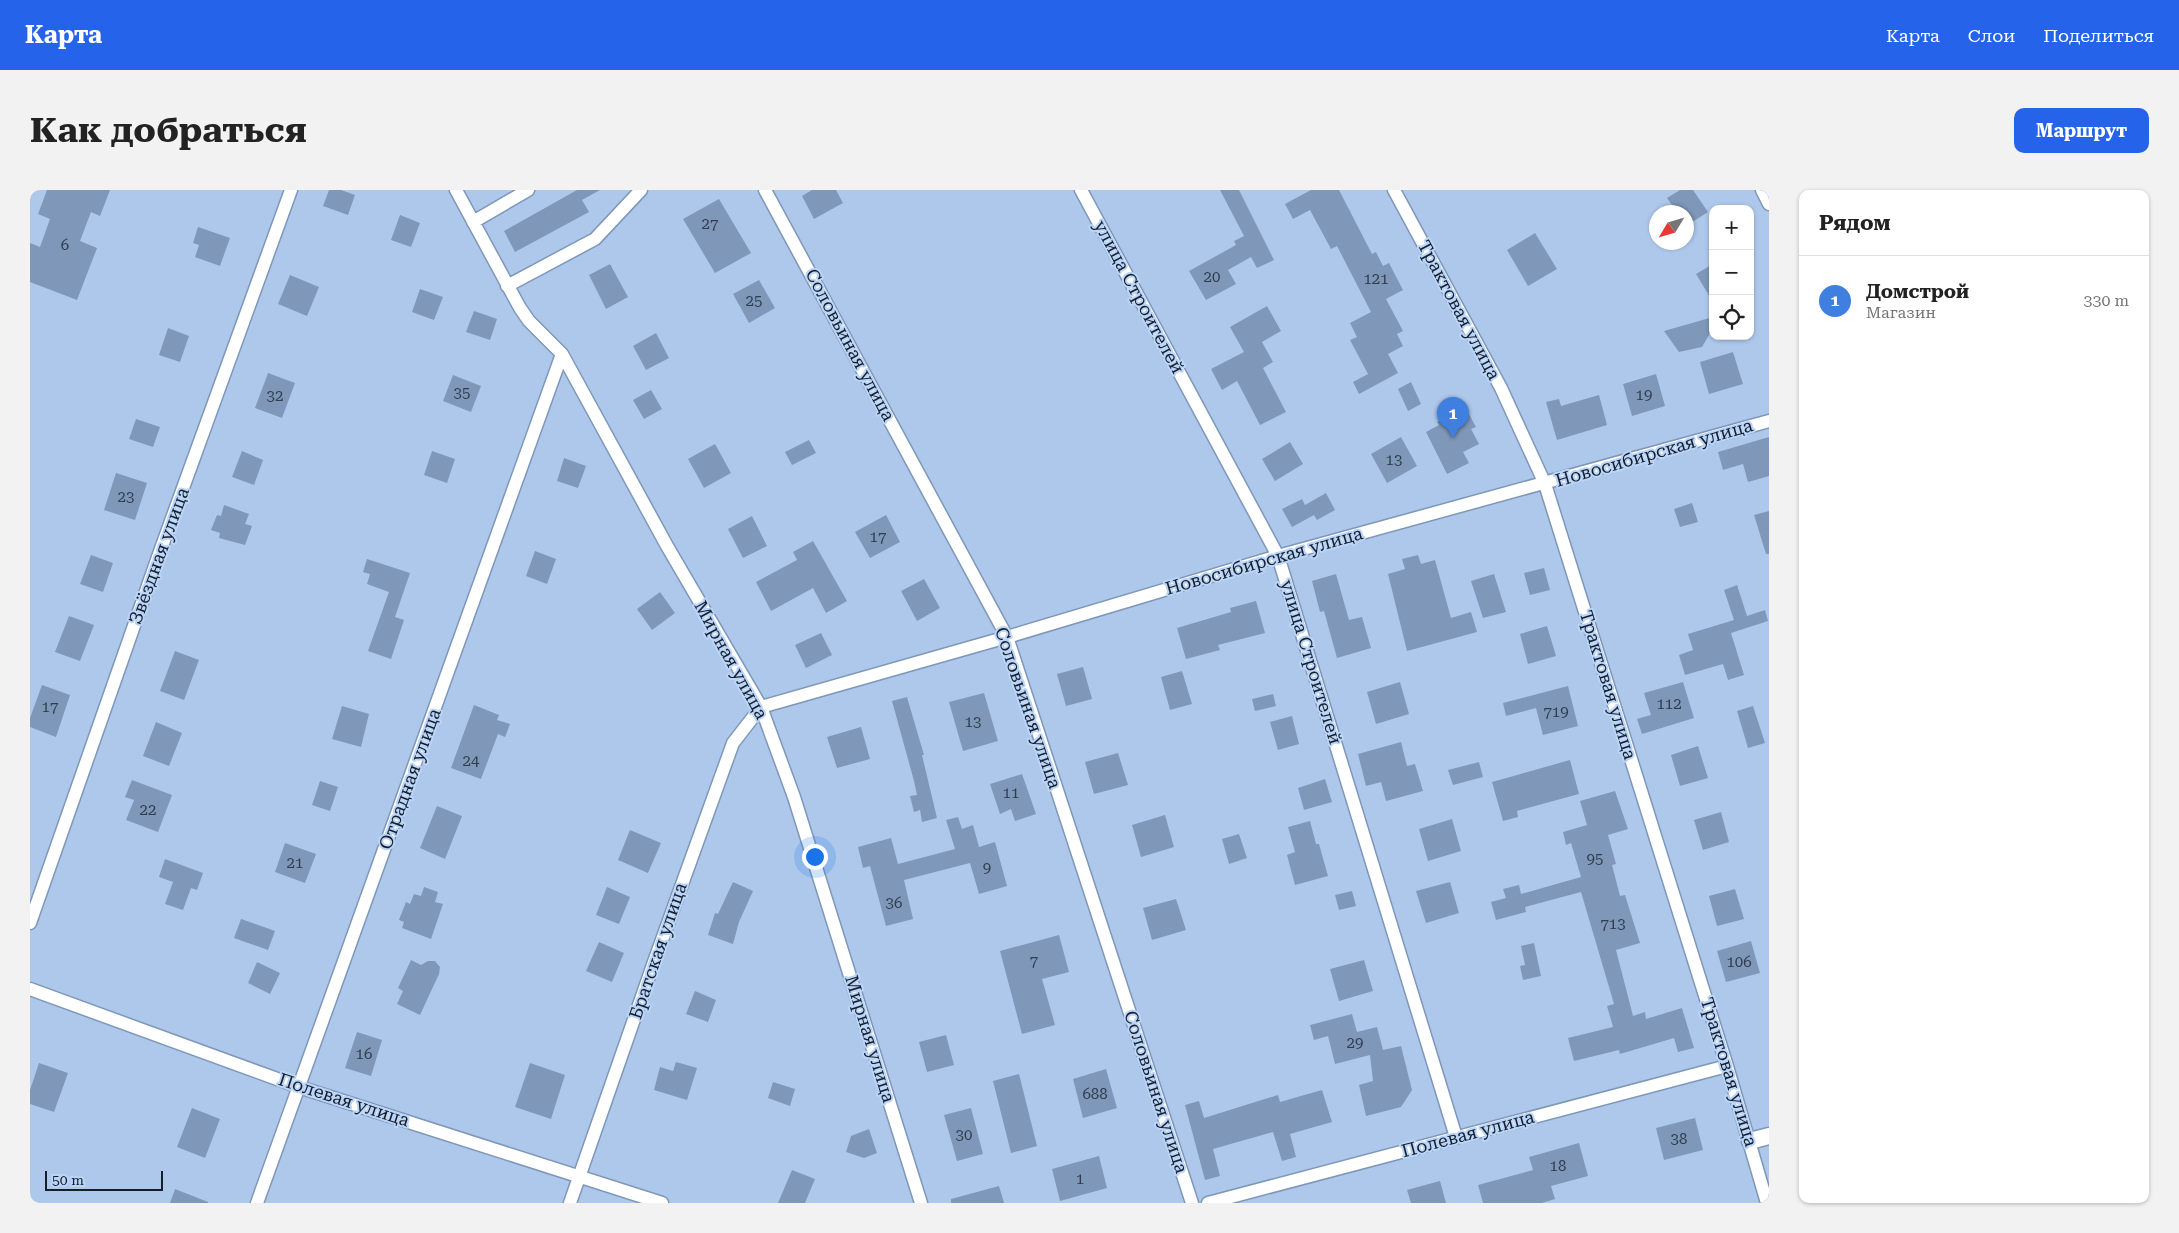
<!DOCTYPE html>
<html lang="ru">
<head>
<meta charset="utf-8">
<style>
	:root { --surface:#fff; --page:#f2f2f2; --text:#222; --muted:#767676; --line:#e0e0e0; --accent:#2563eb }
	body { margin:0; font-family:"Roboto Serif",serif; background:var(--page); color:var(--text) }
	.controls { position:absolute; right:15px; top:15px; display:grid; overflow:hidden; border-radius:10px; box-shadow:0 1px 4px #0004 }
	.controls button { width:45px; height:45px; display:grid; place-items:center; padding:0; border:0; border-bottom:1px solid var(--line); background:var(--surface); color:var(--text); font:25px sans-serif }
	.compass { position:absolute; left:1619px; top:15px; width:45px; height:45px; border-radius:50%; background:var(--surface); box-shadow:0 1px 4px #0004; rotate:232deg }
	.scale { position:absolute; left:15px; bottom:12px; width:118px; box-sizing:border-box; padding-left:5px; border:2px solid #151f2c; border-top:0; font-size:14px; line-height:18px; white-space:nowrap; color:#151f2c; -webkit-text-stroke:4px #bbd5f9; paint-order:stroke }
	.you { position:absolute; left:784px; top:666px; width:18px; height:18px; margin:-12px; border:4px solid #fff; border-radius:50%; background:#1a73e8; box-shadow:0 0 0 8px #1a73e833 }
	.badge { display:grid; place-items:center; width:32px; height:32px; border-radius:50%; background:var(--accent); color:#fff; font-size:16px; font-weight:700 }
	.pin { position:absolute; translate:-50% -41px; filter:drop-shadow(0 1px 2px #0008) }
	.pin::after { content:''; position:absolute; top:26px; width:18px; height:15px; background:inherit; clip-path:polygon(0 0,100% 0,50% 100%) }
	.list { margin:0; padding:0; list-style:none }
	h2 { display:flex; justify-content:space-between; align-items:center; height:65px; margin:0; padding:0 20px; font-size:21px }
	h2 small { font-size:16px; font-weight:400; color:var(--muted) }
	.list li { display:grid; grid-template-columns:32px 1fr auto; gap:15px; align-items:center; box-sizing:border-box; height:90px; padding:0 20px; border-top:1px solid var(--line) }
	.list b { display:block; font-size:19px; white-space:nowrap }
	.list p { margin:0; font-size:16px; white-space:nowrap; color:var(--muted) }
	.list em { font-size:16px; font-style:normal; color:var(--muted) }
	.icon { flex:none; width:28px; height:28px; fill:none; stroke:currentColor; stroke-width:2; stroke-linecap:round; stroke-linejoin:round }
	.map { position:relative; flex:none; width:1739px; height:1013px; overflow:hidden; border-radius:10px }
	header { display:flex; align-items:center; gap:30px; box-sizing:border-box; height:70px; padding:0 25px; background:var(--accent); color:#fff }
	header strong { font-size:24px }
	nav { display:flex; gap:28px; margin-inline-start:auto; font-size:18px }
	.intro { display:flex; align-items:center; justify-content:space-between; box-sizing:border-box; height:120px; padding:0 30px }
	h1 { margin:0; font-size:35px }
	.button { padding:12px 22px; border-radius:10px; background:var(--accent); color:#fff; font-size:18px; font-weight:700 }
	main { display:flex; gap:30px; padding:0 30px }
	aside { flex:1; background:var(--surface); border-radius:10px; box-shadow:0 1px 4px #0004 }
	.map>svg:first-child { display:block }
</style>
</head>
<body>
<header>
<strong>Карта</strong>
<nav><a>Карта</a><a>Слои</a><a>Поделиться</a></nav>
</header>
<div class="intro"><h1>Как добраться</h1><a class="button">Маршрут</a></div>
<main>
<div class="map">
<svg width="1739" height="1013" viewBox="0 0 1739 1013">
	<rect width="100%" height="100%" fill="#aec8ec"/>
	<path fill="#7f98b9" d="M17,0H80L70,26L61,22L50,51L67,58L47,110L0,92V53L10,57L20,29L8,24Z
		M299,0H311L325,5L318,25L293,16Z
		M547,0H570L552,10L559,22L485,62L474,41Z
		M782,0H806L813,13L784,29L772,6Z
		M1190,0H1209L1244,70L1227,78L1221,67L1198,80L1206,94L1176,110L1159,81L1206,55L1204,51L1214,46Z
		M1281,0H1309L1342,64L1346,62L1353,76L1359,73L1373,100L1356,109L1373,141L1367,144L1373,156L1358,164L1368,183L1329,204L1323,192L1338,184L1320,150L1327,147L1320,133L1341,122L1307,56L1301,59L1280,20L1263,29L1255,14Z
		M1650,0H1663L1678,22L1656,36V22H1647L1637,8Z
		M689,9L721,63L685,83L653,29Z
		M370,25L390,33L381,57L361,50Z
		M168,37L200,48L190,76L165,67L169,55L163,53Z
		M1505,43L1527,79L1498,96L1477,60Z
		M580,74L598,107L576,119L559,85Z
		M1683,74V112L1666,84Z
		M260,85L289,97L277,126L248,114Z
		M729,90L745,118L719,133L703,104Z
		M390,99L413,107L404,130L382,122Z
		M1237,116L1251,141L1232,152L1243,172L1233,178L1256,222L1230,235L1207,191L1192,200L1181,179L1214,162L1200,137Z
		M444,121L467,129L460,150L436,142Z
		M1683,127V138L1672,157L1649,162L1634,141Z
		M138,138L159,146L150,172L129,165Z
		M626,143L639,168L616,180L603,156Z
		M1703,162L1713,194L1679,204L1670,172Z
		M238,183L265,193L252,228L225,218Z
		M1626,184L1635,216L1602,226L1593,194Z
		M423,185L451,196L441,222L413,211Z
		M1381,192L1391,214L1378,221L1368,199Z
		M621,200L632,219L614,229L603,210Z
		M1569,205L1577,235L1527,250L1516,212L1529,209L1531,216Z
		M1435,217L1446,237L1441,239L1449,254L1433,262L1439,273L1417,284L1396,242L1409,235L1407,232Z
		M106,229L130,237L123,257L99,249Z
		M1371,247L1387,276L1357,293L1341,264Z
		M1739,247V286L1718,292L1713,274L1693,280L1688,262Z
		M779,250L786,263L762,275L755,262Z
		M1260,252L1273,274L1245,291L1232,269Z
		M685,254L701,283L674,298L658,269Z
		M212,261L233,270L224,295L202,287Z
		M402,261L425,269L417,293L394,285Z
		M534,268L556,276L548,298L527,291Z
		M86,283L117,293L105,330L74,320Z
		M1296,303L1305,320L1287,330L1284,325L1262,337L1252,319L1272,309L1275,315Z
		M1662,313L1668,332L1650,337L1644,319Z
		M194,315L219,324L215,334L222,336L215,355L189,348L190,343L181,340L187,325L191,326Z
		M1739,321V364H1736L1724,325Z
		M856,325L870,352L840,368L825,342Z
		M722,326L737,356L713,368L698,339Z
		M783,351L817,411L796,423L783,398L741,421L726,392L767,370L763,362Z
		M505,361L526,369L517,394L496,386Z
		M61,365L83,373L73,402L50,394Z
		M1388,365L1391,374L1405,370L1421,428L1441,422L1447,442L1377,461L1358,384L1375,379L1372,369Z
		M337,369L380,383L365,427L374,430L361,469L338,461L359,402L337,394L340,384L333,382Z
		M1514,378L1520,400L1500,405L1494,383Z
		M1306,384L1319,430L1332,427L1341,458L1307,468L1294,421L1290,422L1282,391Z
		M1464,384L1476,422L1453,428L1441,391Z
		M894,389L910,418L887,431L871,401Z
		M1707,395L1717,426L1735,420L1738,431L1701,443L1714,485L1698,490L1693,474L1655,485L1649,465L1663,460L1658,444L1704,430L1694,400Z
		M630,402L645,423L622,440L607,419Z
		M1226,411L1235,443L1188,455L1190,460L1156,469L1147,438L1201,422L1200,418Z
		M39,426L64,435L50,471L25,462Z
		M1517,436L1526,466L1498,474L1490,444Z
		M791,443L802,465L776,478L765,455Z
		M145,461L169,470L154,510L130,501Z
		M1053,477L1062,509L1036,516L1027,484Z
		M1152,481L1162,514L1140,520L1131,487Z
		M1370,492L1379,524L1346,534L1337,502Z
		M1653,492L1664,528L1612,544L1607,529L1621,525L1614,503Z
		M12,495L40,505L26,547L0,537V528Z
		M1538,496L1548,536L1513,545L1506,518L1476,526L1473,513Z
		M954,503L968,551L933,561L919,512Z
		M1243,504L1246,516L1225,521L1222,509Z
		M877,507L894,565H892L907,628L892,632L890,620L884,622L880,606L887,605L884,591L862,511Z
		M444,515L469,525L467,530L480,534L475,547L468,544L451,589L421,578Z
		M312,516L339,524L331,557L302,549Z
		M1723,516L1735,553L1718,558L1707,521Z
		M1262,526L1269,554L1248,560L1240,532Z
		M126,532L152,543L139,576L113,566Z
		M831,537L840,569L807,578L797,547Z
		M1371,552L1377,576L1385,574L1393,601L1356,611L1351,592L1336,596L1328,564Z
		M1668,556L1678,588L1650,596L1641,565Z
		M1088,563L1098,595L1064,604L1055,572Z
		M1540,570L1549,604L1487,621L1488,627L1473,631L1462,592Z
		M1449,572L1453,587L1423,595L1418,580Z
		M992,584L1006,624L985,631L981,619L970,624L960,594Z
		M1295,589L1302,612L1274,620L1268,598Z
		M102,590L142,605L128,642L96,630L104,610L95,607Z
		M290,591L308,597L300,621L282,615Z
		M1585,601L1598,639L1578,645L1586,674L1582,675L1590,706L1595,705L1610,753L1586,760L1603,826L1615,822L1616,829L1652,818L1664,858L1648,862L1644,848L1590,864L1589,860L1544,871L1538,848L1583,837L1577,816L1584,814L1551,702L1495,717L1496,722L1466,730L1461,712L1476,708L1473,699L1489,695L1491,704L1551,687L1541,653L1536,655L1533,642L1557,635L1550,611Z
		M407,616L432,626L415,669L390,658Z
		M1691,622L1699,652L1673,660L1664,630Z
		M1135,625L1144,657L1111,667L1102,635Z
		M928,627L932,639L943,635L949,657L965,652L977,696L949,704L940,673L874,690L883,729L856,736L840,676L833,678L828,657L861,648L868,674L925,659L916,630Z
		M1422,629L1431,661L1398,671L1389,639Z
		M1280,631L1286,654H1289L1298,686L1265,695L1257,665L1265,662L1258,637Z
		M600,640L631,653L618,683L588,670Z
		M1209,644L1217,668L1199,674L1192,649Z
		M255,653L286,664L275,693L245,682Z
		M135,669L173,683L167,700L161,698L153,720L135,714L143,692L129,687Z
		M703,692L723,701L709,732L703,754L678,745L685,723L688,724Z
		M1420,692L1429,723L1396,733L1386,701Z
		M394,697L408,702L405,712L413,714L401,749L372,738L374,732L369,730L376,712L380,714L384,704L391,706Z
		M577,697L600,707L589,734L566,725Z
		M1705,699L1714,729L1687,736L1679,706Z
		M1322,701L1326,716L1309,720L1305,705Z
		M1146,709L1156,740L1122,750L1113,718Z
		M211,729L245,741L238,760L204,748Z
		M1029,745L1039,782L1012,789L1025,835L992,844L970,761Z
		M1721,751L1730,783L1696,792L1687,761Z
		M569,752L594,763L582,792L556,781Z
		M1504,753L1511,786L1493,790L1490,776L1495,775L1491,756Z
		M381,770L391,775L398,771H405L410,777L409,784L390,825L367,814L373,801L368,798Z
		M1334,770L1343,801L1309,811L1300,779Z
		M227,772L250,783L240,804L218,793Z
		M665,801L686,810L678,832L656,824Z
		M1322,824L1327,842L1347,837L1353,860L1371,856L1382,900L1371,917L1336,926L1329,895L1343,891L1340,865L1305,874L1298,846L1284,850L1280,835Z
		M327,842L352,850L341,886L315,878Z
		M916,845L924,875L897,882L889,852Z
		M646,872L667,878L657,910L624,900L630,877L643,881Z
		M9,873L38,883L24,922L0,914V900Z
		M500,873L535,885L521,929L485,917Z
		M1076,879L1087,918L1053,928L1043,889Z
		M989,884L1007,956L981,963L963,891Z
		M743,892L765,899L760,916L738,908Z
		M1292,900L1302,932L1260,944L1266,967L1252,971L1243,942L1183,959L1190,986L1175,990L1155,915L1169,911L1174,928L1248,905L1250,912Z
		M162,918L190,929L175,968L147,957Z
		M941,918L953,964L927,971L914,925Z
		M1665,928L1673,960L1634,970L1626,938Z
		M839,939L847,963L834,968L816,962L821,946Z
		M1549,953L1558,986L1521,996L1525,1009L1512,1013H1453L1448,995L1503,980L1499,967Z
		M1069,966L1077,998L1030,1011L1022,979Z
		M762,980L785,989L775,1013H748Z
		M1410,991L1416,1013H1381L1377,1000Z
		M969,996L974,1013H921V1009Z
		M145,999L178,1012V1013H140Z"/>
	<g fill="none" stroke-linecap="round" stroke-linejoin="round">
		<defs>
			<path id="minor" d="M426,0L490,118L499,131L532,164L637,356L731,517L764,607L891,1013
				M735,0L977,447L1162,1013
				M1051,0L1248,366L1426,947
				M1364,0L1471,198L1515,294L1697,876L1737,1013
				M1732,0L1739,14
				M443,32L498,0
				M477,96L565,49L611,0
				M0,733L128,367L261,0
				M0,799L269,897L632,1013
				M227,1013L532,164
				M540,1013L624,772L703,553L731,517L977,447L1248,366L1739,231
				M1178,1013L1697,876"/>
			<path id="tertiary" d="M1720,951L1739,946"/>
		</defs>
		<use href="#minor" stroke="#7e97b9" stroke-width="15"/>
		<use href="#tertiary" stroke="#7e97b9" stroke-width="19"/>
		<use href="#minor" stroke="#fff" stroke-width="12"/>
		<use href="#tertiary" stroke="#fff" stroke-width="16"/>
	</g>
	<g text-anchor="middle" stroke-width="4" stroke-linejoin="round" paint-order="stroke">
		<g font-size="15" fill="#303d4f">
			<text x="680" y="39">27</text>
			<text x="35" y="60">6</text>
			<text x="1182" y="92">20</text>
			<text x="1346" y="94">121</text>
			<text x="724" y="116">25</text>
			<text x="432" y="208">35</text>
			<text x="1614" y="210">19</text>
			<text x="245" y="211">32</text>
			<text x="1364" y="275">13</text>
			<text x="96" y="312">23</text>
			<text x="848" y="352">17</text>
			<text x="1639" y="519">112</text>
			<text x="20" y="522">17</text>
			<text x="1526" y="527">719</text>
			<text x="943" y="537">13</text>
			<text x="441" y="576">24</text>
			<text x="981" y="608">11</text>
			<text x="118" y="625">22</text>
			<text x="1565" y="674">95</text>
			<text x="265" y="678">21</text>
			<text x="957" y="683">9</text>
			<text x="864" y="718">36</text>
			<text x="1583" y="739">713</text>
			<text x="1004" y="776">7</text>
			<text x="1709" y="777">106</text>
			<text x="1325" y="858">29</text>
			<text x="334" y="869">16</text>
			<text x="1065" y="909">688</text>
			<text x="934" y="950">30</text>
			<text x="1649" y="954">38</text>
			<text x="1528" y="981">18</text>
			<text x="1050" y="994">1</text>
		</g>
		<g font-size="18" fill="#151f2c" stroke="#bbd5f9">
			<text transform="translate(1109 107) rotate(62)" y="6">улица Строителей</text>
			<text transform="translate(1429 120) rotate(62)" y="6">Трактовая улица</text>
			<text transform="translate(820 155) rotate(62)" y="6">Соловьиная улица</text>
			<text transform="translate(1624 263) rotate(-16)" y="6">Новосибирская улица</text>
			<text transform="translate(129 366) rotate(-70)" y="6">Звёздная улица</text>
			<text transform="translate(1234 371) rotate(-16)" y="6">Новосибирская улица</text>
			<text transform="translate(701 470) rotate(61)" y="6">Мирная улица</text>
			<text transform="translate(1281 472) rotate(73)" y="6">улица Строителей</text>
			<text transform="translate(1578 495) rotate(73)" y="6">Трактовая улица</text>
			<text transform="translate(998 518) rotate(71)" y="6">Соловьиная улица</text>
			<text transform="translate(380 589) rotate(-70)" y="6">Отрадная улица</text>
			<text transform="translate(628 761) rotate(-71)" y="6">Братская улица</text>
			<text transform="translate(840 849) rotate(73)" y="6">Мирная улица</text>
			<text transform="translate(1699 882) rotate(73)" y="6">Трактовая улица</text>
			<text transform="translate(1126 902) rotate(72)" y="6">Соловьиная улица</text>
			<text transform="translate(314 910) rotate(18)" y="6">Полевая улица</text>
			<text transform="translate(1438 944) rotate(-15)" y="6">Полевая улица</text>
		</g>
	</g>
</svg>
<div class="controls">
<button>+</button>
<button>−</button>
<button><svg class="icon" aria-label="locate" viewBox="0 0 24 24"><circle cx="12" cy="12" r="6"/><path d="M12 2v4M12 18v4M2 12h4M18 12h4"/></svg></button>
</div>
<svg class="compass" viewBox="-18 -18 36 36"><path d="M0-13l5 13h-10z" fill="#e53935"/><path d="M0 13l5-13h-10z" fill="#767676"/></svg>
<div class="scale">50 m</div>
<div class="you"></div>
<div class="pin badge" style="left:1423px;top:248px;background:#3f7fe0">1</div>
</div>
<aside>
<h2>Рядом<small></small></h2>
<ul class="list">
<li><span class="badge" style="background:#3f7fe0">1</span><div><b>Домстрой</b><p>Магазин</p></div><em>330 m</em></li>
</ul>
</aside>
</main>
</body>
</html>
